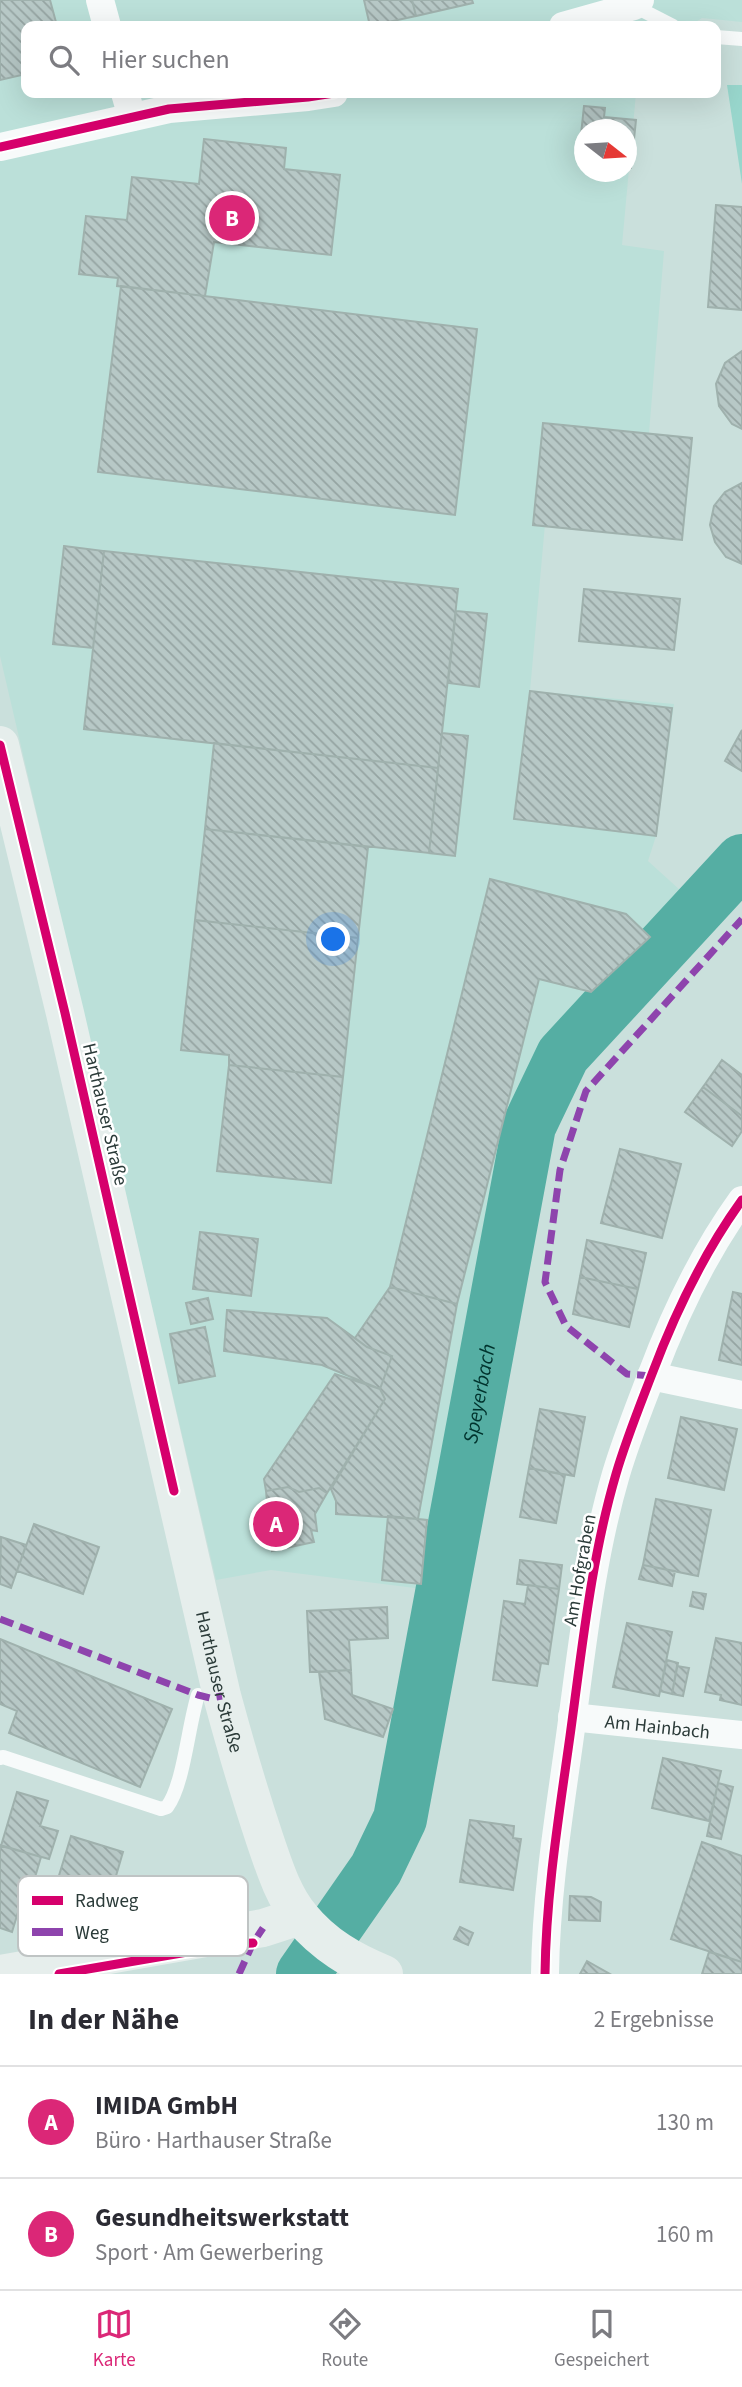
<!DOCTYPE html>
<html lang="de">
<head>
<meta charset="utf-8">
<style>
	:root { --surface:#fff; --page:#f7f7f7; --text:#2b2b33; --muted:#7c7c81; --line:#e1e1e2; --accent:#db2777 }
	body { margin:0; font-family:"Source Sans 3",sans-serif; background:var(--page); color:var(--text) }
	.compass { position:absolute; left:574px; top:119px; width:63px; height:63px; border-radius:50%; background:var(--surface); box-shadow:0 7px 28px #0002; rotate:107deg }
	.you { position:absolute; left:334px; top:940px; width:24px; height:24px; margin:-18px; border:5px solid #fff; border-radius:50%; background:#1a73e8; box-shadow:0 0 0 10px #1a73e833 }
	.badge { display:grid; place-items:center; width:46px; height:46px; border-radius:50%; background:var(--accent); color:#fff; font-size:23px; font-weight:700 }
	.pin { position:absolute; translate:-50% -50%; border:4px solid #fff; box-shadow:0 2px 7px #0006 }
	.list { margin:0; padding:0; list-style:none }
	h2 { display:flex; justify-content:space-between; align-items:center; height:91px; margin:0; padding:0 28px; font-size:30px }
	h2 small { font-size:23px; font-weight:400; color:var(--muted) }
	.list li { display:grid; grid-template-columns:46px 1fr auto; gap:21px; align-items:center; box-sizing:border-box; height:112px; padding:0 28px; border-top:2px solid var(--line) }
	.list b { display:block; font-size:26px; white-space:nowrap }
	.list p { margin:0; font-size:23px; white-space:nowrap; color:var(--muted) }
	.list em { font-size:23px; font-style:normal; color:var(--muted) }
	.icon { flex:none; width:38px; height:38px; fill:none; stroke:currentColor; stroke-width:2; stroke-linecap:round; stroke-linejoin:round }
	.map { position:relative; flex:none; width:742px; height:1974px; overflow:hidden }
	.search { position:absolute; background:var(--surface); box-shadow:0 7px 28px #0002; left:21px; right:21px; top:21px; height:77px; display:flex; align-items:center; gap:18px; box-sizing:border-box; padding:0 24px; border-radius:14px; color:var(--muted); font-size:26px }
	.sheet { height:315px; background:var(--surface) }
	nav { display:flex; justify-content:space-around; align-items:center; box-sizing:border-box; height:98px; border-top:2px solid var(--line); background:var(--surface); font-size:19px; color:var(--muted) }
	nav a { display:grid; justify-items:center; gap:4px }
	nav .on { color:var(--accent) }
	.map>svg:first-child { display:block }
</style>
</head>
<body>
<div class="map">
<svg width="742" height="1974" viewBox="0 0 742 1974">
	<defs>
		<pattern id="building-back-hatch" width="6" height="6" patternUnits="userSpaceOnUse" patternTransform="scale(1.75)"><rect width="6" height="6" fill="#b7c8c6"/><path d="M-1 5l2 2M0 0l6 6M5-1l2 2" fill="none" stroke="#95a4a2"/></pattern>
	</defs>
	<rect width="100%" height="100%" fill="#cae0dc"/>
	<path fill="#bbe0d9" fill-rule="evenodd" d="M0,0H742V22L702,18L689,26H26V93H636L622,245L664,251L649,433L554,424L530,691L674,704L656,836L648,861L691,900L571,1029L545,1062L516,1123L467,1375L431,1590L271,1570L216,1580L0,656ZM584,130H626V172H584Z"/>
	<path fill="#98d6cc" d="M727,85H742V184Z"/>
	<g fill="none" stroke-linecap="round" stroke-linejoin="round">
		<path stroke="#55aea3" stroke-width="54" id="s1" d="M303,1974L376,1869L400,1819L529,1126L563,1055L742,861"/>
	</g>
	<path fill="url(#building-back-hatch)" stroke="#9fb1ad" stroke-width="2" d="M0,0H50L57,26H26V74L0,80Z
		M364,0H412L416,16L370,26Z
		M412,0H472L473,3L416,16Z
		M584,106L605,108L604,117L636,120L631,168H626V130H584V163H578Z
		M204,139L286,148L284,169L340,175L331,255L214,242L205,296L117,286L118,278L79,274L86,216L127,220L132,177L199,184Z
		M716,205L742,207V310L708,307Z
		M121,286L477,329L455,515L98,472Z
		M742,351V429L732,424L719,406L716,384L725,363Z
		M543,423L692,438L682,540L533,525Z
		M742,483V564L726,557L715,542L710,525L714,506L725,492Z
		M64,546L104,551L93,648L53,644Z
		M104,551L458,589L438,768L84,729Z
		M584,589L680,599L674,650L579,641Z
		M456,611L487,614L479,687L448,683Z
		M530,691L672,708L656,836L514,819Z
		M742,730V771L725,761Z
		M442,733L468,736L455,856L429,853Z
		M214,743L438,768L429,853L205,829Z
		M205,829L368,847L358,938L195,920Z
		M490,879L626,914L650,937L591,992L539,979L457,1304L390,1287Z
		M195,920L358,938L343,1077L229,1065V1055L181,1050Z
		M722,1060L742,1075V1116L703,1087Z
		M229,1065L343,1077L331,1183L217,1171Z
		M703,1087L742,1116V1131L732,1146L685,1112Z
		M620,1149L681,1164L662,1238L601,1223Z
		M200,1232L258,1239L251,1296L193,1289Z
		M587,1240L646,1253L638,1289L580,1277Z
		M580,1277L638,1289L629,1327L573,1314Z
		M390,1287L457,1304L418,1519L336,1514V1501L331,1489L385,1399L380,1389L392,1356L367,1347L355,1338Z
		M733,1292L742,1294V1365L719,1360Z
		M208,1298L213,1319L191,1324L186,1303Z
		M227,1310L327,1318L367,1347L392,1356L380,1389L322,1365L224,1351Z
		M205,1327L215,1376L179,1383L170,1334Z
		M335,1374L380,1389L385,1399L327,1493L319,1488L299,1492L288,1487L266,1491L264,1479Z
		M540,1409L585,1417L574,1476L529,1468Z
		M681,1417L737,1429L724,1490L668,1478Z
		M529,1468L565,1475L556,1523L520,1517Z
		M288,1487L299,1492L319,1488L327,1493L315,1514L317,1531L311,1530L314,1542L272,1551L266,1491Z
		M656,1499L711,1510L698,1576L643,1565Z
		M388,1516L427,1520L421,1584L382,1580Z
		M34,1524L99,1547L83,1594L17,1571Z
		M1,1537L26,1545L11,1588L0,1584Z
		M520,1560L562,1565L559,1589L517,1584Z
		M643,1565L675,1571L672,1586L639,1579Z
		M528,1585L559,1589L548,1664L541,1663L537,1686L493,1680L504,1601L525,1604Z
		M693,1592L706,1594L703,1609L690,1606Z
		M387,1607L388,1638L349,1640L351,1670L310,1672L307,1611Z
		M627,1623L672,1632L659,1696L613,1687Z
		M716,1638L742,1643V1705L720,1700L721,1695L705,1692Z
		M0,1639L172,1709L140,1787L9,1733L17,1711L0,1704Z
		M667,1660L678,1663L672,1694L660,1691Z
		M677,1666L689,1668L683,1696L672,1694Z
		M351,1670L352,1695L393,1709L383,1737L325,1719L319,1672Z
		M663,1758L721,1771L709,1821L652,1808Z
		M718,1783L733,1787L721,1839L707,1836Z
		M17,1792L48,1801L40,1826L58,1831L49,1859L1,1846Z
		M470,1820L514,1826L513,1838L521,1839L513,1890L460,1882Z
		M71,1836L123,1852L104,1917L74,1909L70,1922L47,1915Z
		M702,1842L742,1856V1962L671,1939Z
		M0,1845L41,1857L28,1901L22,1899L12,1932L0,1928Z
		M570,1896L591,1897L601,1902L600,1921L569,1920Z
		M460,1927L473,1933L468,1945L454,1939Z
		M709,1952L742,1962V1974H702Z
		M587,1961L610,1974H580Z"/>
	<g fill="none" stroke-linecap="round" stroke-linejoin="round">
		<path stroke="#f7fafa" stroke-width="14" d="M634,6L673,26
			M716,37L742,39
			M0,1758L3,1757L161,1809L167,1807C184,1784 188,1726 198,1695"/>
		<g stroke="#f7fafa" stroke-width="28">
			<path d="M100,0L107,26"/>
			<path d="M563,26L634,6L640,0"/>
			<path d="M125,93L132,117"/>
			<path d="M0,147L169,109L308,97L334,93"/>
			<path d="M651,1376L742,1395"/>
			<path id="s2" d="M572,1717L742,1735"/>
			<path d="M545,1974C546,1894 559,1815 570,1736C582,1649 591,1559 616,1474C626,1440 639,1408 652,1374C675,1313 703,1254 742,1200"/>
		</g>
		<g stroke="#e6eeec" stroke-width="38">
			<path id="s3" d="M0,745L65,1013L222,1696C235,1744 249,1792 265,1840C274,1866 283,1896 301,1917C324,1945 352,1961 384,1974"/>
			<path d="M0,1974L263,1928L300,1916"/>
		</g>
		<path stroke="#8e44ad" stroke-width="7" stroke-dasharray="14 7" stroke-linecap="butt" d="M651,1376L627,1374L566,1326L545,1282L560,1170L586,1091L742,919
			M0,1619L198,1695L210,1698L222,1696
			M239,1974L253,1943L263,1928"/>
		<defs>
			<path id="cycleway" d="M0,147L169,109L308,97L334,93
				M0,745L65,1013L174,1491
				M59,1974L234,1944L253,1943
				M545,1974C546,1894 559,1815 570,1736C582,1649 591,1559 616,1474C626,1440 639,1408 652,1374C675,1313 703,1254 742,1200"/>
		</defs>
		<use href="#cycleway" stroke="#fff" stroke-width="13"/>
		<use href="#cycleway" stroke="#d6006c" stroke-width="9"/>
	</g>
	<g text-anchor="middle" stroke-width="5" stroke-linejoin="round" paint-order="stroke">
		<g font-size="19" fill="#2b3b39" stroke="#fff">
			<text transform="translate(106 1114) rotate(77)" y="7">Harthauser Straße</text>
			<text transform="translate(579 1570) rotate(-80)" y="7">Am Hofgraben</text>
			<text dy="7" stroke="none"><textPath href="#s3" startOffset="962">Harthauser Straße</textPath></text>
			<text dy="7" stroke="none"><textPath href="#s2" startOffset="86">Am Hainbach</textPath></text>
		</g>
		<g font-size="21" font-style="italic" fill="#00332d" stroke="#fff">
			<text dy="7" stroke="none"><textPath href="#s1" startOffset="616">Speyerbach</textPath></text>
		</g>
	</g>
	<rect x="18" y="1876" width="230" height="80" rx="10" fill="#fff" stroke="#bfc4c4" stroke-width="2"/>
	<rect x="32" y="1896" width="31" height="9" fill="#d6006c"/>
	<rect x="32" y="1928" width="31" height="8" fill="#8e44ad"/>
	<g font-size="19" fill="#2b3b39">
		<text x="75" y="1907">Radweg</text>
		<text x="75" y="1939">Weg</text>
	</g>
</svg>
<svg class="compass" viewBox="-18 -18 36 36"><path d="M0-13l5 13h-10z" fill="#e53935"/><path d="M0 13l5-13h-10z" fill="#7c7c81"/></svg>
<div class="you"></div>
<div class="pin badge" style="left:276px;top:1524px">A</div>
<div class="pin badge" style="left:232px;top:218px">B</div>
<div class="search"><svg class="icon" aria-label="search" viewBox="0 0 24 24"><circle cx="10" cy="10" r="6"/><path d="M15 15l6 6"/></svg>Hier suchen</div>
</div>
<section class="sheet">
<h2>In der Nähe<small>2 Ergebnisse</small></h2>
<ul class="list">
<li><span class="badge">A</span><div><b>IMIDA GmbH</b><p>Büro · Harthauser Straße</p></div><em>130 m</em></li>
<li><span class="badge">B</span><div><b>Gesundheitswerkstatt</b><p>Sport · Am Gewerbering</p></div><em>160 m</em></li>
</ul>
</section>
<nav>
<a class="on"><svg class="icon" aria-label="map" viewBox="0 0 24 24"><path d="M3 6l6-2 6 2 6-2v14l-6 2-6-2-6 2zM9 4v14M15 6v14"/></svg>Karte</a>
<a><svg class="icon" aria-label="directions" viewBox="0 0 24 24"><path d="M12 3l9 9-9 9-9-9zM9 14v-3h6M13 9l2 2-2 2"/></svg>Route</a>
<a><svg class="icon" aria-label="saved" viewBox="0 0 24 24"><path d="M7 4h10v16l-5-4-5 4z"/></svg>Gespeichert</a>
</nav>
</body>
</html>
